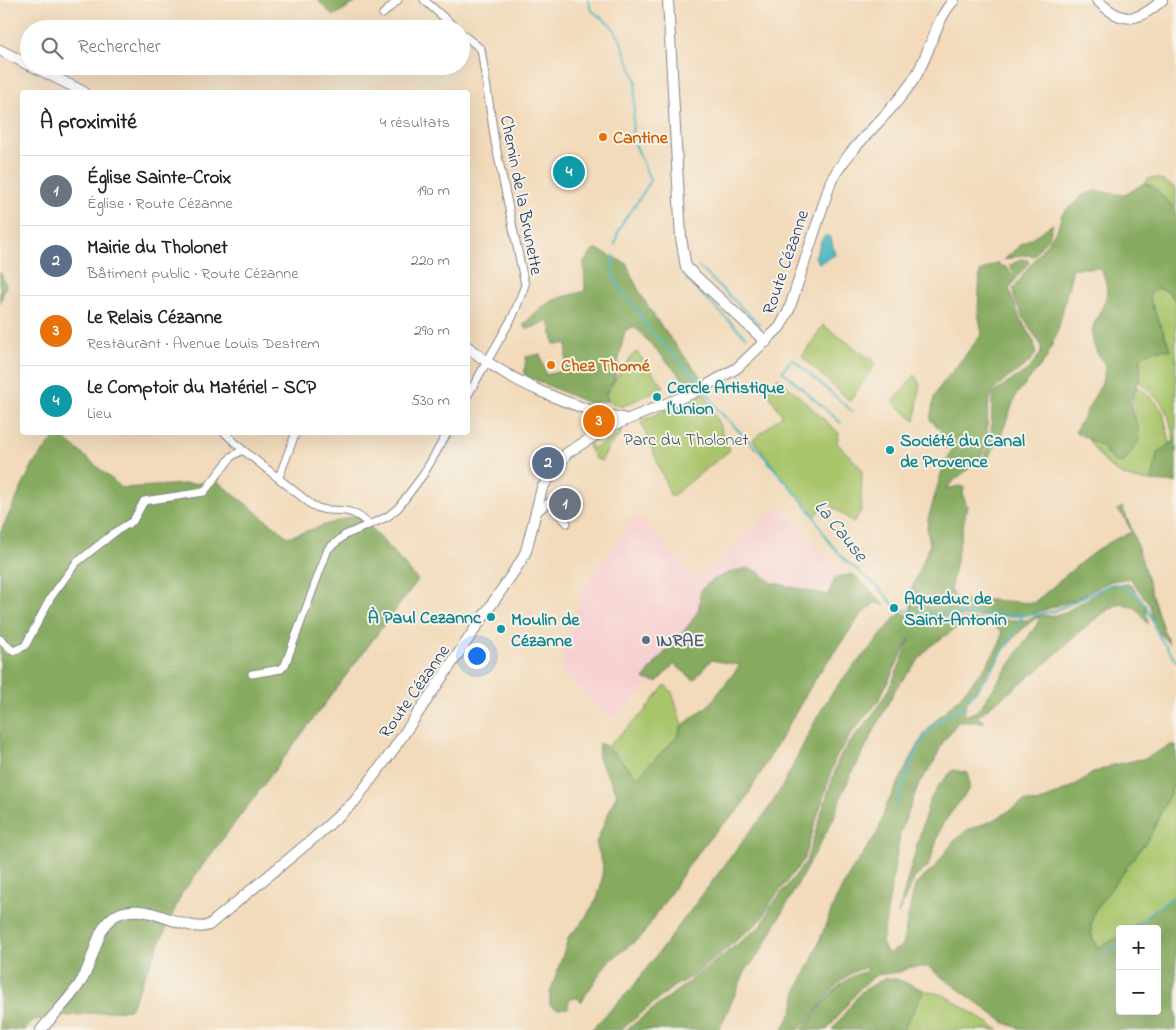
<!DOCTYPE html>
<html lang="fr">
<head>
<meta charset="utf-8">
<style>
	:root { --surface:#fff; --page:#f6f6f6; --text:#222; --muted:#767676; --line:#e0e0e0; --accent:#d93025 }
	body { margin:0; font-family:"Indie Flower",sans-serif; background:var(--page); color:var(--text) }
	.controls { position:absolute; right:15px; bottom:15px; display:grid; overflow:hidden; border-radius:5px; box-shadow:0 5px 20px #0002 }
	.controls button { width:45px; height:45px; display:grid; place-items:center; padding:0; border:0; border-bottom:1px solid var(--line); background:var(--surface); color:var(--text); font:25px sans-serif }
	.you { position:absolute; left:476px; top:655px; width:18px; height:18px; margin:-12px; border:4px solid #fff; border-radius:50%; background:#1a73e8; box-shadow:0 0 0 8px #1a73e833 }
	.badge { display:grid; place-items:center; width:32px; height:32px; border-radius:50%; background:var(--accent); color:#fff; font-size:16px; font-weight:700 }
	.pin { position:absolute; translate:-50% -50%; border:2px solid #fff; box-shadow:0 1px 5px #0006 }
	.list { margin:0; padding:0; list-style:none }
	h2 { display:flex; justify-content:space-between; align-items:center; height:65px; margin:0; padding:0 20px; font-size:21px }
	h2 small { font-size:16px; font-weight:400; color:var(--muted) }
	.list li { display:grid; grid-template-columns:32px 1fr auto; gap:15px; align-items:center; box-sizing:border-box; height:70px; padding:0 20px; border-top:1px solid var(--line) }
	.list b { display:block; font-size:19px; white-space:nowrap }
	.list p { margin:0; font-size:16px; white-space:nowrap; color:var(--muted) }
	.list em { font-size:16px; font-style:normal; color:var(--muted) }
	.icon { flex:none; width:28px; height:28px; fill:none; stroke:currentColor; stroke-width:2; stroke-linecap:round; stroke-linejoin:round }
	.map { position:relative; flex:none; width:1176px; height:1030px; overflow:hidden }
	.search { position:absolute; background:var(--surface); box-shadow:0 5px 20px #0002; left:20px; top:20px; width:450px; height:55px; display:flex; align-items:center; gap:12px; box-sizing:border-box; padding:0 18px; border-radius:28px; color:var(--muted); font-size:19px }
	.panel { position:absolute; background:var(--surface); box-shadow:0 5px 20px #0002; left:20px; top:90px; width:450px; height:345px; border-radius:5px }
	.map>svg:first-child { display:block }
</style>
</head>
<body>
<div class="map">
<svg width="1176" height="1030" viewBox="0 0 1176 1030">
	<rect width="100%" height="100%" fill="#f7f3e8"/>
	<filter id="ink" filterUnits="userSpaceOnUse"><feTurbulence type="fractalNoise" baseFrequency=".02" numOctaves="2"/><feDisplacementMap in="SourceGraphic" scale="10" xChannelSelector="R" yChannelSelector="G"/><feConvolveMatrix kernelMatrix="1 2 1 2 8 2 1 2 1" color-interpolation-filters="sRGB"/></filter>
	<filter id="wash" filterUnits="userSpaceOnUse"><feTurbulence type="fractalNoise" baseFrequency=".0096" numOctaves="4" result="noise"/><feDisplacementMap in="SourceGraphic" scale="20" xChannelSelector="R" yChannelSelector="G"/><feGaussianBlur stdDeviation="1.12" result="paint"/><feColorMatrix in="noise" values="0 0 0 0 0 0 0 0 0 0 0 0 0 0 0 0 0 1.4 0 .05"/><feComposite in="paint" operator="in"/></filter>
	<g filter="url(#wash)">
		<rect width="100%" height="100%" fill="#f2daba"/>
		<path fill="#f7cfd0" d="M777,506L851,580L719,620L612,719L560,669L582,590L636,514L697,579Z"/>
		<path fill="#a9c56b" stroke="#627a64" d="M1150,178L1160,179L1176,188V210L1154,187L1144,183Z
			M1157,288L1167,291L1176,301V439L1174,440L1169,417L1161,402L1139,382L1141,358L1147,352L1170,349C1164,329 1154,315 1149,295Z
			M823,325L876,363L850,401L802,357Z
			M637,352L664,387L621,407L608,401L606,393L632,355Z
			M915,375L920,385L915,421L893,402Z
			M778,377L839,433L837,443L862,469L861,510L854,523L828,503L814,517L753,440L782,415L767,392Z
			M1138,386L1156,402L1163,412L1170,443L1157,454L1152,481C1116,479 1106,466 1087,438L1103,447L1109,457L1124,463L1138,426C1130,410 1130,402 1138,386Z
			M705,393L730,450L671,497L641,421Z
			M620,426L621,434L610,446L601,461L595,458L586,443L589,441L592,447L596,448L620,434L617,427Z
			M665,685L672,692L682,725L677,737L637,777L608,746L643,713Z
			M1176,780V896C1158,906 1140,929 1120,929V937L1097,948C1090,931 1089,928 1095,910L1150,836Z
			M924,990L946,996L999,1030H903Z"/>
		<path fill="#86aa5f" stroke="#506c5e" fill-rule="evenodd" d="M318,0H360L333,16Z
			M1144,183L1154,187L1176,210V301L1167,291L1157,288L1149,295C1154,315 1164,329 1170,350C1158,349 1150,349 1141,358L1139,382L1130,401L1131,412L1138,426L1139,441L1123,463L1115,462L1103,447L1075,432L1102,383L1106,366C1098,357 1089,339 1093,327C1102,303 1113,299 1102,271L1097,268H1073L1058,330L1046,359L1016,395L999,441L987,459L984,457L991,436L992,401L995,392L1030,368L1041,353V345L1024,319L1015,300L1013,289L1058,228L1062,214L1083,195L1095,191L1125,195Z
			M1053,224L1050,234L1034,256L1022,255L1004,260L1020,245Z
			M595,248L627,264C643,309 677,346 706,383L693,390L637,329L632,327L625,331L614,381L606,393L608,401L588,403L524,375L526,357L540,354L546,375L565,370L567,344H554L549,321L528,329L523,326C546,299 553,300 585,291L584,262Z
			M1021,259L1028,260L1029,263L1018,276L1009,266Z
			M998,262L1000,266H1004L1017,277L1009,289L1019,316L1034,342L1036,353C1026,372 1001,377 992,394C982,412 993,436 982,454C973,469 956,476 946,489L959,486L964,487L963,496L967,506L950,590L958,601L976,599L1033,603C1066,578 1092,546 1132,532L1124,517L1117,510L1122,507C1143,551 1150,599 1169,644L1154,627L1150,605L1130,578L1111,581L1074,600L1026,616L921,617L911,610V599L909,595L930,544L927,528L928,519L942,471L952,449L951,443L944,449L940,429L930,420L934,398L939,388L982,334L978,312L980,272Z
			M0,272L6,285L0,303Z
			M58,433L122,488L218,482L288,537L359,514L418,580L182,893L130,1009L34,1020L24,1030H0V533L33,464Z
			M1176,439V483L1152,481L1157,454Z
			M746,568L757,571L773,583L828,595L835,578L853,574L885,605L875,603L861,615L817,676L739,810L714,833L691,862L642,936L607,963L581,1002L578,998L569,999L568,1008L558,1009L550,1005V993L569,936L581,924L597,899L601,885L603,865L596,843L617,793L598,758L599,743L606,746L637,777L677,737L683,725L710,704L740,665L711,660L694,680L674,664L657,682L644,679C658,655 684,637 697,612C703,601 694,592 710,582C720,575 735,571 746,568Z
			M1130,584L1145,604L1148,624L1136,608L1120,603C1088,619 1066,647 1039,669C1019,686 997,700 977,717L985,722H958L943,742L932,766L919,783L900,834L882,943L888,954L902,946L915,885L934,868L954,841L967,830L994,820L1025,801L1036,803L1042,801L1070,788L1093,773L1113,765L1146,758L1171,745H1176V780L1150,836L1095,910L1091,923V936L1097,948L1120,937V1011H1157V929H1131L1158,907L1176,896V1030H1024L1005,1023L928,967H911L900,972L876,975L860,988L827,1030H802C820,1010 838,976 866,972L869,967C836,972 822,1009 799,1030H782L793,1011L797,990L810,964L836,899L850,873L878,832L887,804L923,736L934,722L960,697L987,664L1000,643L1002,632L986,621L959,626L929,647L896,688L842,793L834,818L762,949L745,972L719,1030H626L762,925L771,906L806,862L839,758C848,742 860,732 870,718C888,695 901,665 910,638L877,703L853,731L835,759L804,859L771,902L761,920L697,973L673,987L621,1030H591L632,988L751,830C785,795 801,741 828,699C847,669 876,645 896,616L898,617L900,612L922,620H1026L1040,615L1051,616L1066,612L1110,585ZM1039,617V621L982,705L977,711L965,716L964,712L966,704C981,681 1016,627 1039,617Z
			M953,770L968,773L969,789L942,825L928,867L915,877L898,914L929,802L938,786Z
			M885,978L897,979L924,990L903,1030H832L861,992Z"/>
		<path fill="#49b7c2" stroke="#327390" d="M826,235L831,238L835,255L819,263L815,257L822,239Z"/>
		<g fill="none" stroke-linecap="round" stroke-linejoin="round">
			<path stroke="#49b7c2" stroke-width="2" d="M588,0L591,10L611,25L620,39L636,81L632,136L650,180C641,204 618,218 615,245
				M614,255L612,274L626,297L638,310L646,326L702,384
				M698,266L759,324
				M686,279L746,337
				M706,390L719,411L760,452L811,511L827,539L847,562L877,586L894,605L903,610L924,613L1034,615L1054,611L1112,584H1119L1136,594L1145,604L1160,638L1176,661
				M841,423L782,371L792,359L852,411
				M895,808C904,783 912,756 927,733C933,723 953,715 963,705C991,677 1004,650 1022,616
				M1137,929L1146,915L1176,895
				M1095,959L1120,944"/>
		</g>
	</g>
	<g filter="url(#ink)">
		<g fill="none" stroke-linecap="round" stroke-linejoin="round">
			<defs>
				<path id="street" d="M424,0L457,29
					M383,14L398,0
					M461,33L481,49L495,142L525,285L513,316L468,395
					M224,432L243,450
					M279,477L296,432
					M534,515L549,502L567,523
					M0,639L13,651L25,646L51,597L76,563L115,532L133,521L144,501L204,492L232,456L243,450L312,505C332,517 346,501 368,524
					M252,674L281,669L285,665L328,549L345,535L387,517L398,508L423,475L448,432"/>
				<path id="secondary" d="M668,0L681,238L686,267L766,342
					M1097,0C1121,24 1138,23 1162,0
					M0,50L29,65
					M32,66L84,92
					M468,347C507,381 574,409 626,419
					M41,1030C54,1014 71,998 82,980C101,947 95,903 147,912C164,915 194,932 209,925L314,838L354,802L391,753L521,561L526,551L542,488L567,453L609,427L695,392L737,368L780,327L789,310L831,181C852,143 890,116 914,79C930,55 934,21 954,0"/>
			</defs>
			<use href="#street" stroke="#86848c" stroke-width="9"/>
			<use href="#secondary" stroke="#86848c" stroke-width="12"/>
			<use href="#street" stroke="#fff" stroke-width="7"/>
			<use href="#secondary" stroke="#fff" stroke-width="10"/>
		</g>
	</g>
	<g fill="#e8710a" stroke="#f7f3e8" stroke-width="2">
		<circle cx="603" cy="137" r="5"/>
		<circle cx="551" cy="365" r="5"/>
	</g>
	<g fill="#0f9aa8" stroke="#f7f3e8" stroke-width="2">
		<circle cx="657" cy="397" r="5"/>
		<circle cx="890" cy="450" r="5"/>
		<circle cx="894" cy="608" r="5"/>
		<circle cx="491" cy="617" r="5"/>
		<circle cx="501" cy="629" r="5"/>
	</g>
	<circle fill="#5c6f8a" stroke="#f7f3e8" stroke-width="2" cx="646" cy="640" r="5"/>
	<g text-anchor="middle" stroke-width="4" stroke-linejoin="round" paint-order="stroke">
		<g font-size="18" font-weight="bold" fill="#c56008" stroke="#f7f3e8" text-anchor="start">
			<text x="613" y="143">Cantine</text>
			<text x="561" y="371">Chez Thomé</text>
		</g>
		<g font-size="18" fill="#1b2f5e" stroke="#f7f3e8">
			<text transform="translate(522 195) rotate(79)" y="6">Chemin de la Brunette</text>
			<text transform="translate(785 262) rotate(-71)" y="6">Route Cézanne</text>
			<text transform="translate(414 691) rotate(-55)" y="6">Route Cézanne</text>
		</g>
		<g font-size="18" font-weight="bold" fill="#0d838f" stroke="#f7f3e8" text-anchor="start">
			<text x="667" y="393">Cercle Artistique<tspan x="667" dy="21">l'Union</tspan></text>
			<text x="900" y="446">Société du Canal<tspan x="900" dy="21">de Provence</tspan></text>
			<text x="904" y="604">Aqueduc de<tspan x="904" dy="21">Saint-Antonin</tspan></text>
			<text x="481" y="623" text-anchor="end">À Paul Cezannc</text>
			<text x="511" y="625">Moulin de<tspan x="511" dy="21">Cézanne</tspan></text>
		</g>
		<g font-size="18" fill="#3e5461" stroke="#f7f3e8">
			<text x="686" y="445">Parc du Tholonet</text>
		</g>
		<g font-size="18" font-weight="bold" fill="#4e5e75" stroke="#f7f3e8" text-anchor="start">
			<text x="656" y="646">INRAE</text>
		</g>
		<g font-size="19" font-style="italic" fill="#29587c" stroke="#f7f3e8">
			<text transform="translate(842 530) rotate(51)" y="7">La Cause</text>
		</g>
	</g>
</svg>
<div class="controls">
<button>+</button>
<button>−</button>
</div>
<div class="you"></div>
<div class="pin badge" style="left:565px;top:504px;background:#6b7280">1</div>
<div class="pin badge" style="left:548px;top:463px;background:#5c6f8a">2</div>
<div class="pin badge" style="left:599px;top:421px;background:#e8710a">3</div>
<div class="pin badge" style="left:569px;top:172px;background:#0f9aa8">4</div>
<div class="search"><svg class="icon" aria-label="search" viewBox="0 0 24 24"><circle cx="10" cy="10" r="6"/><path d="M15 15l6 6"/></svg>Rechercher</div>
<section class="panel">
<h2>À proximité<small>4 résultats</small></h2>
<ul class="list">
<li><span class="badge" style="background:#6b7280">1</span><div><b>Église Sainte-Croix</b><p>Église · Route Cézanne</p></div><em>190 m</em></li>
<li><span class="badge" style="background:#5c6f8a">2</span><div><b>Mairie du Tholonet</b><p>Bâtiment public · Route Cézanne</p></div><em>220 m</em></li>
<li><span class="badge" style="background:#e8710a">3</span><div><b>Le Relais Cézanne</b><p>Restaurant · Avenue Louis Destrem</p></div><em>290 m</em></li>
<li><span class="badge" style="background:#0f9aa8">4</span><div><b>Le Comptoir du Matériel - SCP</b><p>Lieu</p></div><em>530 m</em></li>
</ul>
</section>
</div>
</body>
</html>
